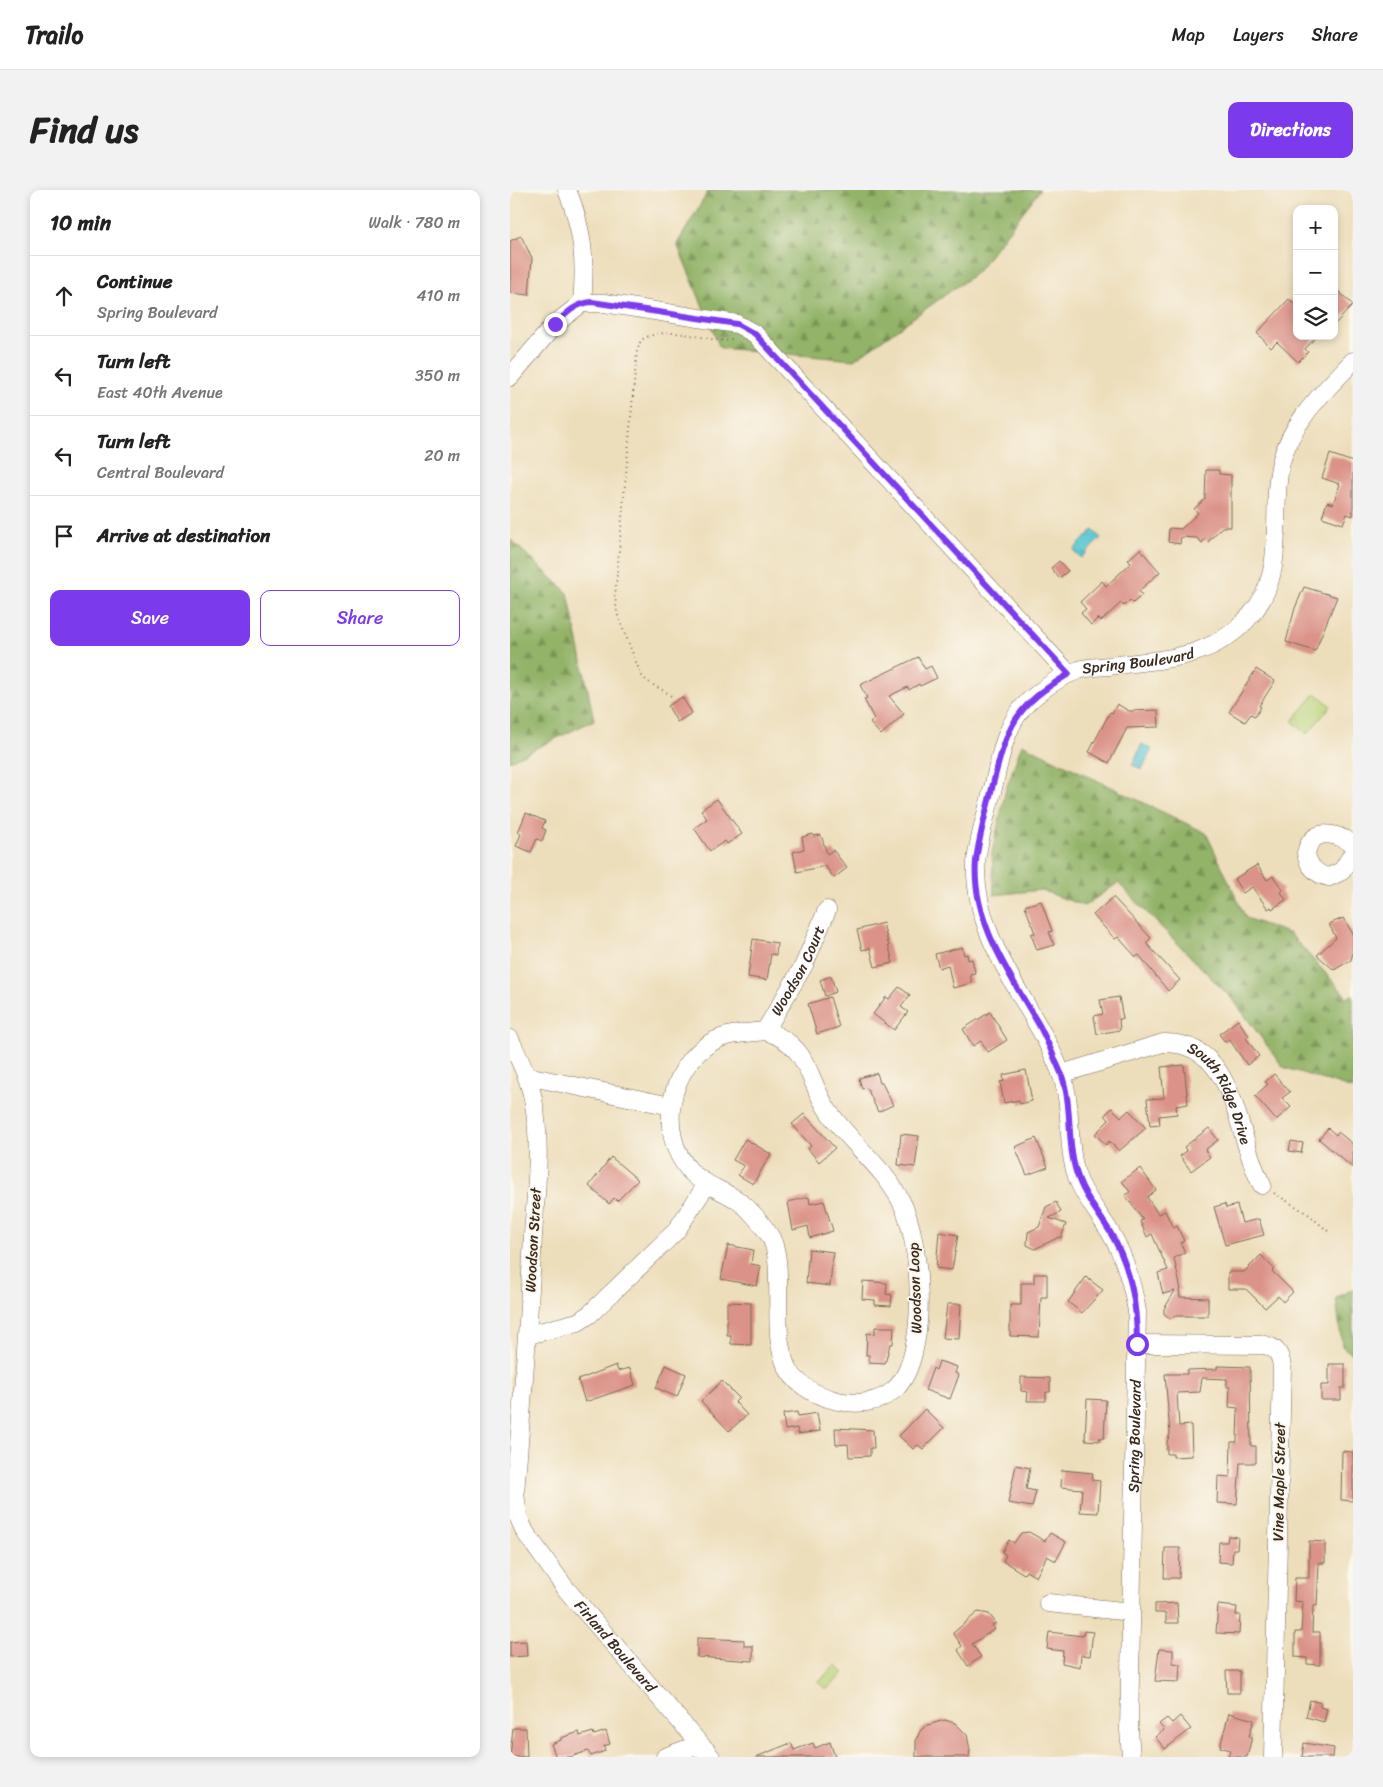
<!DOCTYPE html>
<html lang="en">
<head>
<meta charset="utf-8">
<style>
	:root { --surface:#fff; --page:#f2f2f2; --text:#222; --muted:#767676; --line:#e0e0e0; --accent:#7c3aed }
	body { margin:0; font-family:Sriracha,sans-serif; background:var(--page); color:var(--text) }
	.controls { position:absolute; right:15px; top:15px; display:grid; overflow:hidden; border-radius:10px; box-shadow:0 2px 8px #0003 }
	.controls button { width:45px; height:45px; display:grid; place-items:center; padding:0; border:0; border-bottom:1px solid var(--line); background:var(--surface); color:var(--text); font:25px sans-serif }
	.stop { position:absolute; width:15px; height:15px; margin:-11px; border:4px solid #7c3aed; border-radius:50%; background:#fff }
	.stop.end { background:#7c3aed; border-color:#fff; box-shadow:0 1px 5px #0008 }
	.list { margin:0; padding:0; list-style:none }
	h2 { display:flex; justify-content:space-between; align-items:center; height:65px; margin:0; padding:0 20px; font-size:21px }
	h2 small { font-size:16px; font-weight:400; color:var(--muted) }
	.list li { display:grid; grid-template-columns:32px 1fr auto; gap:15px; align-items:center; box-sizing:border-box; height:80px; padding:0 20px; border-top:1px solid var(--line) }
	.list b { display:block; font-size:19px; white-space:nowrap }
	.list p { margin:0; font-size:16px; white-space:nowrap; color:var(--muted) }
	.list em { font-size:16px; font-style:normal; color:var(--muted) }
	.actions { display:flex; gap:10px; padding:15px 20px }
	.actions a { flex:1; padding:11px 0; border:1px solid var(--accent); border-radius:10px; text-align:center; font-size:18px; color:var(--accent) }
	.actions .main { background:var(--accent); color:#fff }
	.icon { flex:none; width:28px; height:28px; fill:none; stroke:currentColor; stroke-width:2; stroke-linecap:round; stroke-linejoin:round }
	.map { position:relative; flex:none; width:843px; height:1567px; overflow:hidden; border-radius:10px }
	header { display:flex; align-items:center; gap:30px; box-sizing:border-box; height:70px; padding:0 25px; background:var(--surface); border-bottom:1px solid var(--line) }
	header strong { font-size:24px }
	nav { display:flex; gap:28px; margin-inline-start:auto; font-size:18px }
	.intro { display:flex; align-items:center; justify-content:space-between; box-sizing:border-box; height:120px; padding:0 30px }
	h1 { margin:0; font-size:35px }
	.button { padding:12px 22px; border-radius:10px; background:var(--accent); color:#fff; font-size:18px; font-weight:700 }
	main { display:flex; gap:30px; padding:0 30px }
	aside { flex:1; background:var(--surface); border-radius:10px; box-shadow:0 2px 8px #0003 }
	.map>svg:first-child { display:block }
</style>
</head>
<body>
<header>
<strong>Trailo</strong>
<nav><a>Map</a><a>Layers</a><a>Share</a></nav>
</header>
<div class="intro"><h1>Find us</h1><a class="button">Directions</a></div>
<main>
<aside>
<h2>10 min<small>Walk · 780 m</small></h2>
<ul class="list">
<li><svg class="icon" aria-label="ahead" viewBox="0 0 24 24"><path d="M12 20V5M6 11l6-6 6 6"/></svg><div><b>Continue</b><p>Spring Boulevard</p></div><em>410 m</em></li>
<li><svg class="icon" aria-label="left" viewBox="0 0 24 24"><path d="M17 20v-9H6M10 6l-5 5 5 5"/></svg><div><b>Turn left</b><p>East 40th Avenue</p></div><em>350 m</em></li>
<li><svg class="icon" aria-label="left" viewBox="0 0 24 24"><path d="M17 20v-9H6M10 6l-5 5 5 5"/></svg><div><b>Turn left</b><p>Central Boulevard</p></div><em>20 m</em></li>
<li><svg class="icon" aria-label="arrive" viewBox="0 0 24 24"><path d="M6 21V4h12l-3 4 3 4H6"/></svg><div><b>Arrive at destination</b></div></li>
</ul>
<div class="actions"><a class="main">Save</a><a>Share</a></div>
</aside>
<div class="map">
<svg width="843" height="1567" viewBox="0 0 843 1567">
	<defs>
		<pattern id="forest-firs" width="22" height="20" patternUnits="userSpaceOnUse" patternTransform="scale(1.25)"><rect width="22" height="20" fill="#92b367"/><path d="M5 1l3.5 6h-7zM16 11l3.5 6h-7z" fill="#789254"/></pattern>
		<pattern id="water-ripples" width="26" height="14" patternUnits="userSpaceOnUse" patternTransform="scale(1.25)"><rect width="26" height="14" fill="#5ac7d2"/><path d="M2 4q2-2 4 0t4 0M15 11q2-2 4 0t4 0" fill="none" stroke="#4ca2aa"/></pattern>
	</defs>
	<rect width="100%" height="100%" fill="#fbf7ec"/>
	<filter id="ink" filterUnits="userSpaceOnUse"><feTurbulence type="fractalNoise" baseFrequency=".02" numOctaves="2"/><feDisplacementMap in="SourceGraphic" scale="10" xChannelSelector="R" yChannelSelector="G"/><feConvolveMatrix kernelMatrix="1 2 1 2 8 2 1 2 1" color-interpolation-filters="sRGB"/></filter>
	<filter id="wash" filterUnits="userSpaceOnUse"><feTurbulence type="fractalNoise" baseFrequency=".0096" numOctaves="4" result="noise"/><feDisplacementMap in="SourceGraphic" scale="20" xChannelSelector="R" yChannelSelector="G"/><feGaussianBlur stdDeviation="1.12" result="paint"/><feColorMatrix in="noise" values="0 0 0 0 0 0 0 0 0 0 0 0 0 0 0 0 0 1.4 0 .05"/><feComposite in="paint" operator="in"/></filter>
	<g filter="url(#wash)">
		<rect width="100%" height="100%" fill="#eddebb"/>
		<path fill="url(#forest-firs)" stroke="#666e42" d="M199,0H530L466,83L344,170L210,158L167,54Z
			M0,349L58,403L84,530L0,571Z
			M512,554L696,643L736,728L780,744L838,808L843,804V899L773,877L724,811L608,693L574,716L531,700L484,705L482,663L496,599Z
			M843,1099V1165L832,1156L826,1108Z"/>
		<path fill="#b8d176" stroke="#7a7e4a" d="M806,503L821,516L797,544L782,531Z
			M326,1475L334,1483L316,1500L308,1492Z"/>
		<path fill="url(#water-ripples)" stroke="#4a7878" d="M583,340L591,348L571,368L563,360Z
			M632,554L642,559L632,579L622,575Z"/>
		<g id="blocks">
			<path fill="#db9389" d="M11,46L22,68L19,105L0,103V51Z
				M824,97L843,115L824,135Z
				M779,109L787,117V146H807L795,159L798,162L788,172L767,152L761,158L747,143Z
				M820,264L843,272V326L837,324L833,334L812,327L817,312L823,314L830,294L812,288Z
				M696,280H709V284L721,285V337H712L698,352L695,349L692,353L687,348L671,347L670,354L658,352L659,338L671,339L688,323L684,319L695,309Z
				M630,359L650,382L629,401L632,405L623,413L620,410L614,416L611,413L591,431L588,428L581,435L571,423L576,419L570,412L592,391L596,396L621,373L618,370Z
				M549,371L558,381L549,388L541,378Z
				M794,397L827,407L805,461L776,452L785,418Z
				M408,467L415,479L421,476L427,488L410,496L409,494L399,500L398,497L379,506L394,524L371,545L360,533L364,529L354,509L357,508L350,495Z
				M746,479L765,491L749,516L751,517L745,527L741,524L735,532L719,522Z
				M172,507L182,523L167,532L158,516Z
				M607,514L619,521L648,520L649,537L617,538L599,573L579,562L600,522L602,523Z
				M207,609L232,644L217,654L215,651L200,661L184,638L197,629L191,620Z
				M16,623L35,631L32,638L36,640L32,651L27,649L21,662L6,656L11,644L8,642Z
				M303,644V646L311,645L317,664L323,660L337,678L324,688L315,676L287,682L283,662L294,659L292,647Z
				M747,675L757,690L763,686L773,700L771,702L776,710L762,719L761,717L758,719L742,697L733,703L724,689Z
				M603,707L641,748L636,753L670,790L658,801L629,765L626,767L608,747L605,749L583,725Z
				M531,711L542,741L539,742L544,755L527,760L521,744L525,743L515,716Z
				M833,728L843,744V763L841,770L824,780L807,765L826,748L819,734Z
				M373,733L383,773L365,777L360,758L352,760L347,740Z
				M243,749L267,753L266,765L261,764L257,790L238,787Z
				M452,757L454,765L457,764L458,770L462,769L465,783L460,784L462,793L443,798L438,775L429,778L425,764Z
				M321,786L326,802L315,806L310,790Z
				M389,797L400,805L391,817L398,822L384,840L363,824L376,807L379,809Z
				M320,807L329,837L307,844L298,814Z
				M609,807L613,829H609L610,840L587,844L584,826L593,824L590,810Z
				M480,822L497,850L478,862L471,851L463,856L453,839Z
				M728,830L739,846L736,848L749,866L737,875L719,849L715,852L709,844Z
				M674,875L678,914L666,916L667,924L649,926L650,935L640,936L637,909L654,908L651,877Z
				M516,880L522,911L510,914L509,910L494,913L490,892L494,891L493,885Z
				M367,883L370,893H372L383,915L368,922L357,898L352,899L349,888Z
				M764,884L780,902L772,908L781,917L766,930L745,906L758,894L755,892Z
				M602,918L611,927L619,920L636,938L609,961L599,951L596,955L585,944L599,930L595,925Z
				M294,924L325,958L309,972L298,959L301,956L282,934Z
				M699,938L708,950L695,960L700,967L681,981L670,966L677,961L674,957Z
				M818,938L826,945L828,942L843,954V978L809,949Z
				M391,944L409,946L405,977L388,975Z
				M526,948L538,977L517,985L505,957Z
				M235,949L261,964L243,994L228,985L234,976L223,970Z
				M781,951L793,953L791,963L779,961Z
				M101,967L128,990L107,1011L104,1008L99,1014L79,996Z
				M630,978L646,1000L637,1007L648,1024L655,1021L663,1038L667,1036L674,1051L671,1053L675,1063L664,1068L671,1100H669L670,1107L698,1108V1126H666L660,1128L654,1124V1119L665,1101L653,1104L648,1083L658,1080L642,1044L637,1047L630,1031L633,1030L615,1005L620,1002L612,991Z
				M299,1007L300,1014L314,1011L323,1041L300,1048L298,1036L283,1040L278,1012Z
				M546,1012L551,1022L539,1028L556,1034L551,1048L549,1047L525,1059L517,1055L518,1042L529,1037L536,1017Z
				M715,1014L716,1018L727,1015L732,1033L749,1029L754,1045L715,1055L704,1017Z
				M429,1042L448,1045L442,1080L426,1078Z
				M218,1055L243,1060L241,1074L251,1076L247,1096L211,1089Z
				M299,1059L323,1062L320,1096L296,1093Z
				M751,1065L764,1079L762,1081L783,1102L773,1112L768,1106L755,1118L736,1099H718V1082H734Z
				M524,1084H537V1107H531L529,1147L500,1146V1115H511V1093H524Z
				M576,1087L593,1100L572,1123L558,1112Z
				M353,1091L377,1093L376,1104L382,1105L381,1116L365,1115V1110L352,1109Z
				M217,1112L241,1113V1155L221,1154V1145H217Z
				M437,1114H451L449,1149L433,1148Z
				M365,1137H384L383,1154H380L375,1174L359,1173V1165H356L357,1143L365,1144Z
				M429,1171L447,1177L445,1183L449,1185L440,1209L415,1200L423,1178L426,1180Z
				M819,1174H835V1198H831V1210H811V1195H819Z
				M106,1175L108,1181L120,1178L125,1195L75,1212L68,1190Z
				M156,1175L176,1184L167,1207L146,1198Z
				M707,1176L740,1177L741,1256H746V1273H730L727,1314L707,1313L708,1286L720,1287L721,1252H727L728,1218L719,1217L720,1197H717V1189L692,1188L690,1202L667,1203L669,1236L681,1235L682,1266L663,1267V1264H657V1252L660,1244L655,1184H677V1180L707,1179Z
				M511,1187L540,1188V1202H536V1211H517L518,1202L511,1201Z
				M212,1191L229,1208L225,1212L237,1225L219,1241L191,1211Z
				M577,1209L596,1210L594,1248H589V1251L575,1250Z
				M415,1219L434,1238L413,1259L408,1255L403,1259L389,1246Z
				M287,1222L288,1226L307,1223L310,1241L288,1244L287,1238L275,1240L273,1224Z
				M325,1238L363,1240L364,1258H360V1266L339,1267L338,1254L326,1255Z
				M832,1261L843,1262V1311L831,1310Z
				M506,1275L520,1278L516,1299L526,1301L522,1317L498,1313Z
				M552,1280L583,1283L582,1290L590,1291L588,1323L570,1322L572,1299L551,1297Z
				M519,1342L535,1351L540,1343L556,1352L546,1371L537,1366L526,1387L516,1381L514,1384L493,1371L496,1365L492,1362L499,1350L504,1353L511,1343Z
				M718,1346L728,1347L727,1359H723L722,1373L708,1372L709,1352H717Z
				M799,1351L815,1352V1373H809L807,1416H803L802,1442H810V1475L797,1474V1468L785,1467V1442H791L793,1412L784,1411L785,1388H799Z
				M655,1358H670L669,1388H654Z
				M667,1413L668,1433H656V1423H645V1414Z
				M708,1415L727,1417L726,1425H730L729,1444L706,1443Z
				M468,1422L479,1424L486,1433L482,1435L485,1439L462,1454L471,1467L458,1476L448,1460L452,1456L443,1443Z
				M574,1441L583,1442L580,1466L571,1465L570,1477L552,1473L553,1461L537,1459L539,1442L573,1446Z
				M187,1448L234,1450V1456H243V1471L187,1467Z
				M16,1451L17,1466L0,1467V1452Z
				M649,1459L663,1460V1473L670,1474L669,1492L645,1491Z
				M716,1481H730V1503H717Z
				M800,1510L811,1513L810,1517L817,1519L814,1532L796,1527Z
				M719,1523L744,1530L739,1546L742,1547L737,1567H718L720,1560L710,1557Z
				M670,1526L681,1539L655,1559L645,1547L654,1540L649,1534L657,1528L662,1533Z
				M435,1530L445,1533L457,1545L460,1560L459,1567H406V1550L410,1541L417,1535Z
				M3,1538H16L17,1567H0Z
				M96,1541L100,1554L94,1556L95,1561L81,1566L78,1561L60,1567H46L41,1554L51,1550V1548L69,1542L70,1546L83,1542L84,1545Z
				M320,1552L325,1567H246L281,1553L284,1560L303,1553L305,1558Z
				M794,1553L824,1558L823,1567H792Z"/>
		</g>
	</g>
	<g filter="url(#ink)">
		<use href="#blocks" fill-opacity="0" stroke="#796955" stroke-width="1"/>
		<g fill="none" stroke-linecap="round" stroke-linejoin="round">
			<defs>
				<g id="minor">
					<path d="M57,0C73,38 76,72 72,113H94L227,134L245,144L559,484"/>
					<path d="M0,187L45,134L72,113"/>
					<path d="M843,654C826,643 802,636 796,663C798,675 806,685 819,687L832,681L843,663"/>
					<path d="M255,841C301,855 296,889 319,922C341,953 373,977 391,1011C412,1051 420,1168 384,1200C369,1213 347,1215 328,1211C258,1194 270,1147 268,1089C268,1075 267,1058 260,1046C252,1034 242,1021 230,1012C214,1000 194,996 180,981C146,943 159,877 202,852C218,843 237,843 255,841Z"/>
					<path id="s1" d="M255,841L294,775L317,720"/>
					<path id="s2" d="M0,849C9,869 19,888 23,909C32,953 26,1001 23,1045C19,1131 12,1217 5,1303L8,1326L15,1342L56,1399L201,1567"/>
					<path id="s3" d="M551,884L653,853C728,851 725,947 752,995"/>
					<path d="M17,886L161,916"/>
					<path d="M18,1145L68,1132L80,1124L166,1041L197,994"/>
					<path d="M627,1154L754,1155C767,1157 771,1166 772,1178L763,1567"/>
					<path d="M538,1413L621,1422"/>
					<path d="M155,1567L182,1557L196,1560"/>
					<path id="s4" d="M621,1567L619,1540L627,1121C622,1093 615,1066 600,1042C590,1025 577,1010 569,992C555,958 564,921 552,886C526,815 463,754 466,673C468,649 477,622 483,598C490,568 495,533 519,511C532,499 552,485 569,480C578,477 589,477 599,476C652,469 702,470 740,426C779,383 759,322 771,272C782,230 815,201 843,171"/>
				</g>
			</defs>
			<use href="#minor" stroke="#796955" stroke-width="19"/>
			<path stroke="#796955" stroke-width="2" stroke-dasharray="1 4" stroke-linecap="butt" d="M161,506C152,498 139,495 131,485L107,423L105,406L127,161L131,150C157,134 192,150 219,151L223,147
				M764,1003L798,1024L819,1042"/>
			<use href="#minor" stroke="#fff" stroke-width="18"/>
		</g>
	</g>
	<g fill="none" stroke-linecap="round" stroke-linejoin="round" filter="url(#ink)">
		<path stroke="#7c3aed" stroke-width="6" d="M45,134C57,123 66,113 82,112L227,134L245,144L559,484C505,516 498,534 483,594C477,619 469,646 466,671C461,731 501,786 529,835C537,850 544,867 551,883C564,918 555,956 569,990C576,1009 590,1025 600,1042C621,1077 627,1114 627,1154"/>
	</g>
	<g text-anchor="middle" stroke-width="4" stroke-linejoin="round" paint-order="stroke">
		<g font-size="15" fill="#3b2a1e" stroke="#fbf7ec">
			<text dy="5" stroke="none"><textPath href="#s4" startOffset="1221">Spring Boulevard</textPath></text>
			<text dy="5" stroke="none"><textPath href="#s1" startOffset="69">Woodson Court</textPath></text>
			<text dy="5" stroke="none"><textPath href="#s3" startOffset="191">South Ridge Drive</textPath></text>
			<text transform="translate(23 1050) rotate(-87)" y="5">Woodson Street</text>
			<text transform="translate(405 1098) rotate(-92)" y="5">Woodson Loop</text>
			<text dy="5" stroke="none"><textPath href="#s4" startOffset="321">Spring Boulevard</textPath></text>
			<text transform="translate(769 1292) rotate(-89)" y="5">Vine Maple Street</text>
			<text dy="5" stroke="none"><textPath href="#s2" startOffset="646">Firland Boulevard</textPath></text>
		</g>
	</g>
</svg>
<div class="controls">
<button>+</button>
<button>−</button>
<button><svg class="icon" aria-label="layers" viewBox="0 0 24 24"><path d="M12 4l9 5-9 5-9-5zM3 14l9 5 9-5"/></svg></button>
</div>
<div class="stop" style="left:627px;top:1154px"></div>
<div class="stop end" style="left:45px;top:134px"></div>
</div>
</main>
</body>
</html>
